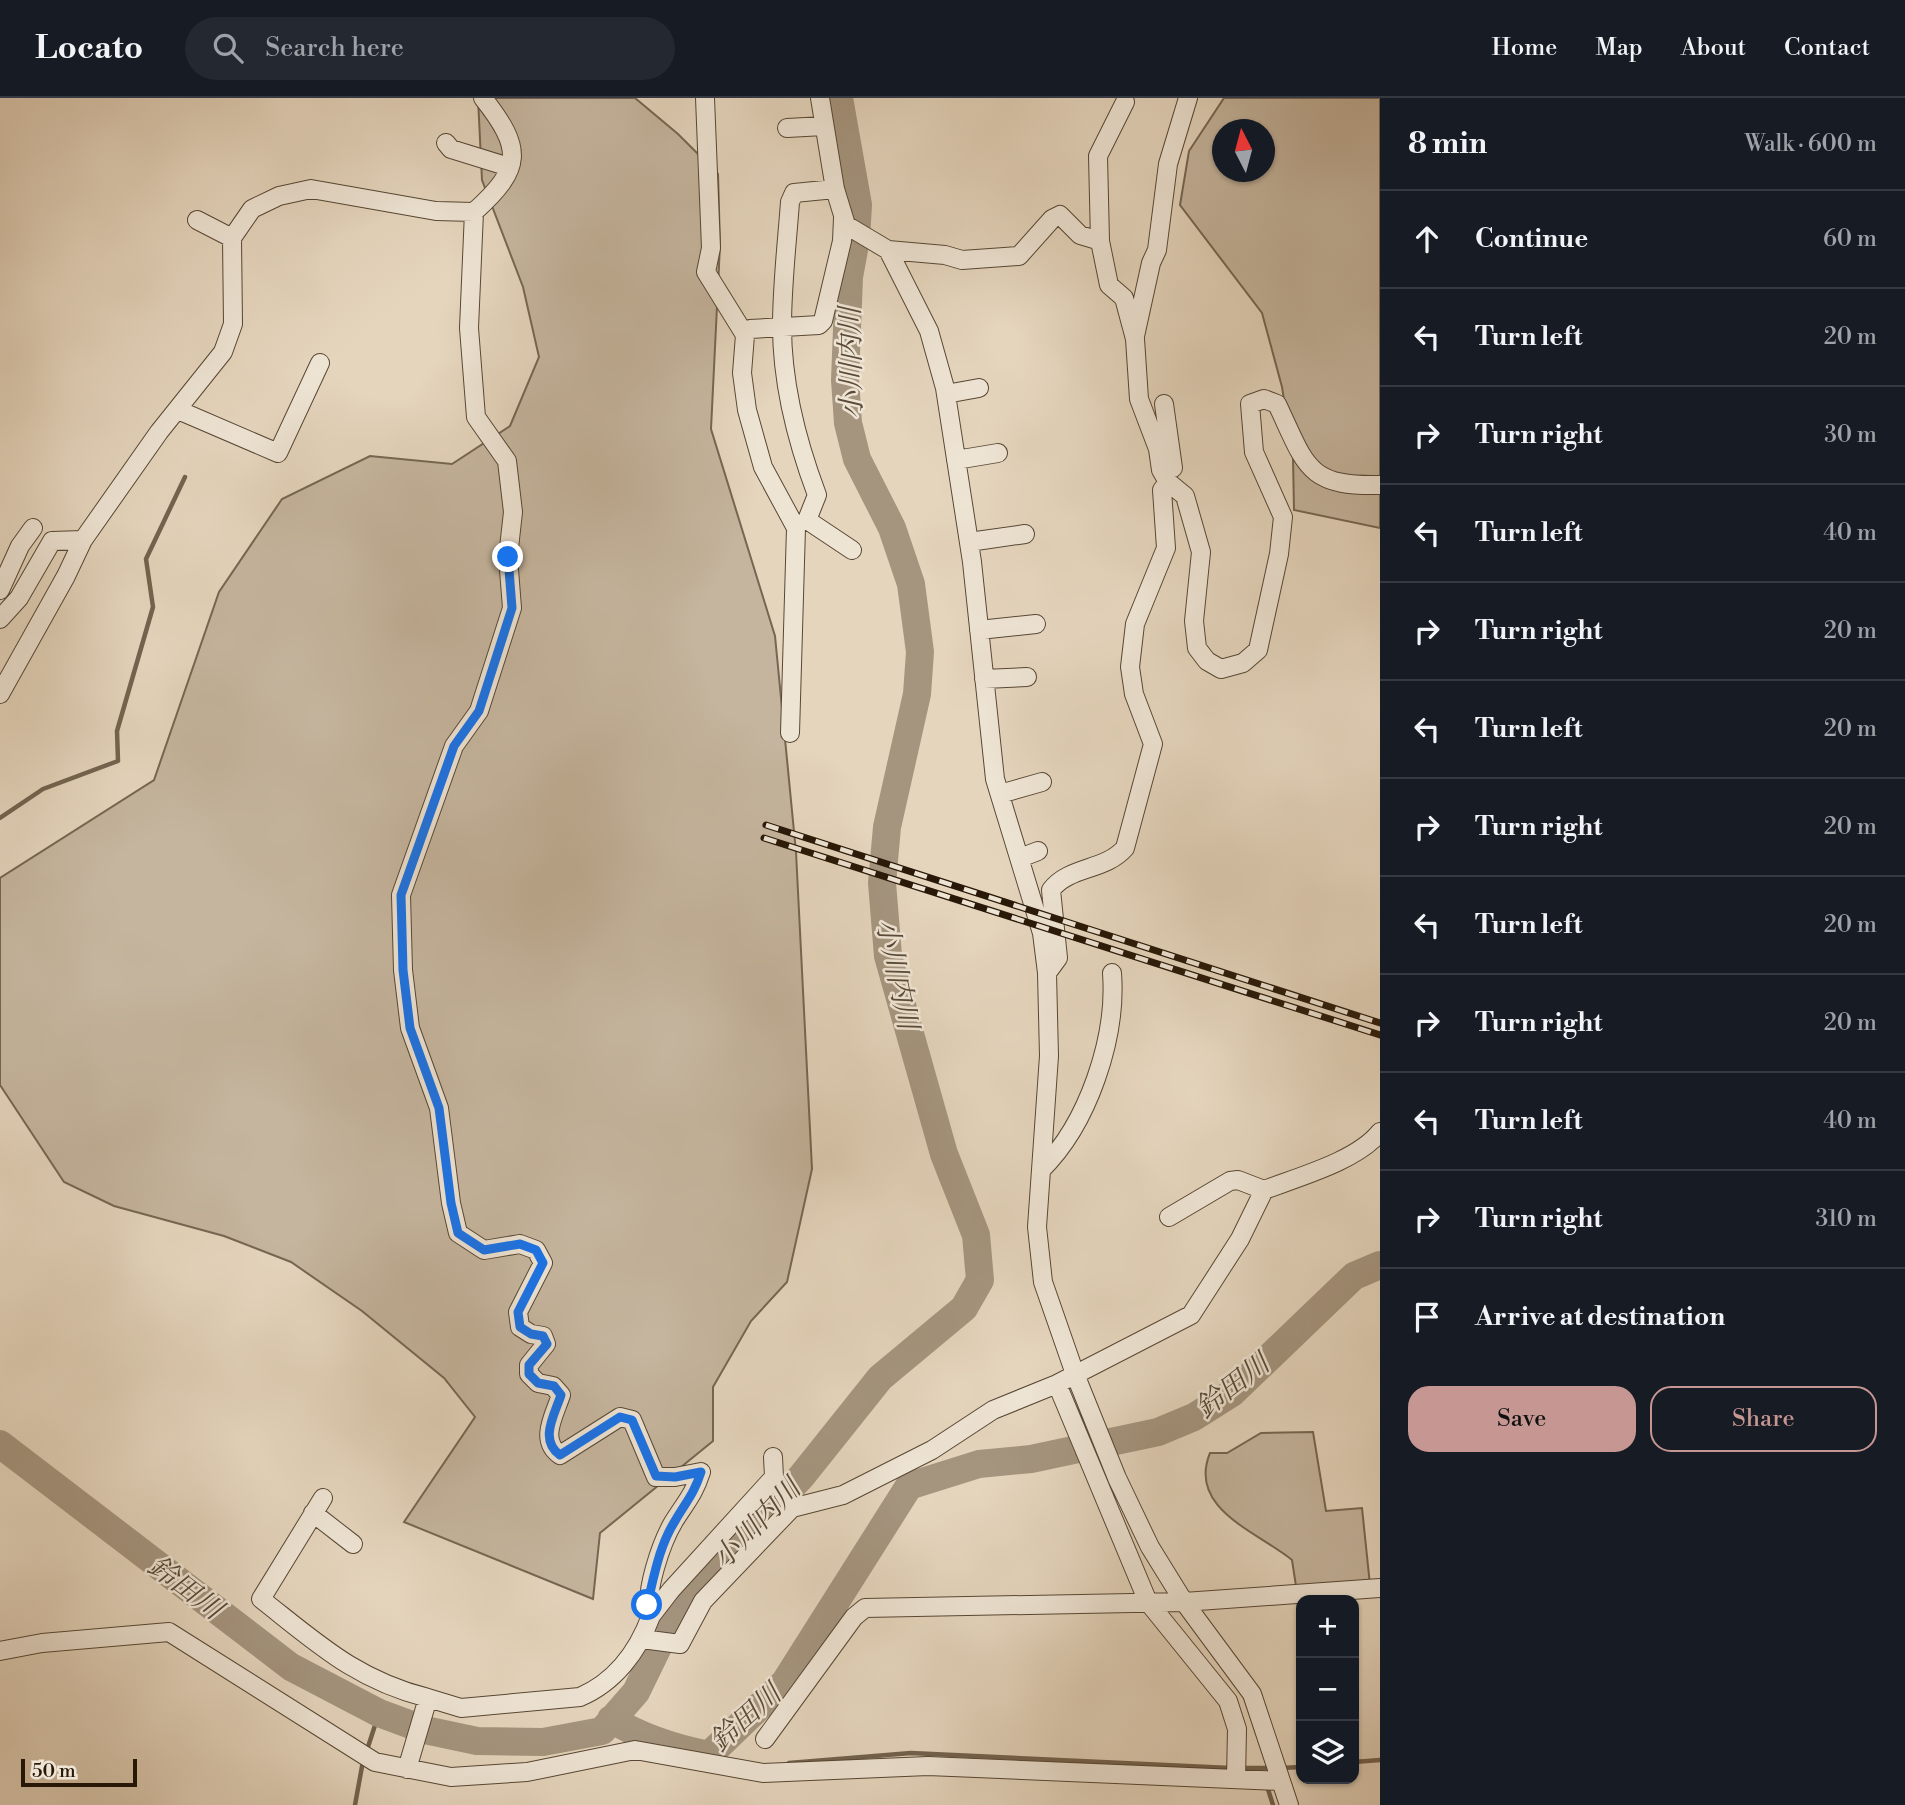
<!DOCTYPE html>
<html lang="en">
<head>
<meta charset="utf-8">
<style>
	:root { --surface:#171b24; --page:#242831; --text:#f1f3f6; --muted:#9ea1a6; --line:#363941; --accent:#c59692 }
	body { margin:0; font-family:"Libre Bodoni","Noto Serif JP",serif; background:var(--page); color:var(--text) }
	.controls { position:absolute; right:21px; bottom:21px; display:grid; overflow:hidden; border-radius:14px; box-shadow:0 2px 5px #0004 }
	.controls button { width:63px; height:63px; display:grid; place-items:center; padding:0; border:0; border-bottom:2px solid var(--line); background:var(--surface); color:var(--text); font:35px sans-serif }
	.compass { position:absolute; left:1212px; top:21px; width:63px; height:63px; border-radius:50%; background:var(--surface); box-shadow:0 2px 5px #0004; rotate:354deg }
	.scale { position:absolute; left:21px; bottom:18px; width:116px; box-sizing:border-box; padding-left:7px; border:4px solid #281807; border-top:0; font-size:19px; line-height:24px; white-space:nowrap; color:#281807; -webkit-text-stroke:5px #eee4d4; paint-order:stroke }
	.stop { position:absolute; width:21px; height:21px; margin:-16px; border:5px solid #1a73e8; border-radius:50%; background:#fff }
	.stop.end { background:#1a73e8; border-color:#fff; box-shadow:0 2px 7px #0008 }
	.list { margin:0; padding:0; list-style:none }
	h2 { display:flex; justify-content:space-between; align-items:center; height:91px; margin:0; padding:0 28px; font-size:30px }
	h2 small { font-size:23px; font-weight:400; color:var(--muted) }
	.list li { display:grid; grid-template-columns:46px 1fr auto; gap:21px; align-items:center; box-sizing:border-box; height:98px; padding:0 28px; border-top:2px solid var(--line) }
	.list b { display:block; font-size:26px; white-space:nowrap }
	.list em { font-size:23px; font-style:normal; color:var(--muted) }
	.actions { display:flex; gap:14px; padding:21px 28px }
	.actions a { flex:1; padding:16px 0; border:2px solid var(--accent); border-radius:21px; text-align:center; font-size:24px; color:var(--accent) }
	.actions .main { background:var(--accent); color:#111 }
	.icon { flex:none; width:38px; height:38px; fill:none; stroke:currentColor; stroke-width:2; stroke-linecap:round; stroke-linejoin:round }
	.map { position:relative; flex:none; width:1380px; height:1707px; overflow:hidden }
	header { display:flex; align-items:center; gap:42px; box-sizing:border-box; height:98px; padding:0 35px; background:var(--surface); border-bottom:2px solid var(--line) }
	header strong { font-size:33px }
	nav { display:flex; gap:38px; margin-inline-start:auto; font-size:24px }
	.search { width:490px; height:63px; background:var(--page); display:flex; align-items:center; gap:18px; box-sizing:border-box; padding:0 24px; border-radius:38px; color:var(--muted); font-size:26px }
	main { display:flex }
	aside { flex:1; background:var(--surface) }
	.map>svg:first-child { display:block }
</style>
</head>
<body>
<header>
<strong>Locato</strong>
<div class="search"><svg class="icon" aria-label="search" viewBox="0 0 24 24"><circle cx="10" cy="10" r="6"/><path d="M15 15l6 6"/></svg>Search here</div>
<nav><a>Home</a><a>Map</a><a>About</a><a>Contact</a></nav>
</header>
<main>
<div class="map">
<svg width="1380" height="1707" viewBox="0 0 1380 1707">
	<rect width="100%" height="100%" fill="#e5d5bd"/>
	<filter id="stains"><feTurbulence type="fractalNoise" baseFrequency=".00286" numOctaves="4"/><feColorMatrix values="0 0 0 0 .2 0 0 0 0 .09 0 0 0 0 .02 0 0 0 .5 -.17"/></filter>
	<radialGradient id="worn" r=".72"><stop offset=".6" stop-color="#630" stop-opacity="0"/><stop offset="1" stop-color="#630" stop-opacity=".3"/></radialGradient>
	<path fill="#c5b59e" stroke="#766652" stroke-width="2" fill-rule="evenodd" d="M478,0H635L678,36L718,76L720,147L711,331L775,538L796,754L812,1071L787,1184L751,1223L713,1289V1343L600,1435L593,1501L404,1424L475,1319L444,1280L362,1213L291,1164L224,1138L114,1108L64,1084L0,987V780L154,682L219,494L282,401L370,358L452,366L510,328L539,259L523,189L482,82Z
		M1224,0H1380V430L1294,412L1293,359L1282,289L1262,215L1180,107L1189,53ZM1223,32H1265V74H1223Z
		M1313,1334L1326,1413L1362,1410L1370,1487L1296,1488L1292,1462C1258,1434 1187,1411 1210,1355H1227L1261,1335Z"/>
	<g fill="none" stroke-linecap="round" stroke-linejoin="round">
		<path stroke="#73634f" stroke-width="4.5" d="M0,720L43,691L118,663L117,633L153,509L146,461L185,379
			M366,1655L379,1615
			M1354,1664L1380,1662
			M789,1665L911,1655L1230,1670
			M1239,1670H1272
			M1281,1670L1301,1669
			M1266,1685L1273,1707
			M355,1707L363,1663"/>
		<path stroke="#a5957f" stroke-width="28" d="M0,1346L291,1569L379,1615L425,1632L477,1643L543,1644L602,1633L636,1594L675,1514L695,1489L801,1379L880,1280L964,1210L980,1182L976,1137L944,1056L888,858L882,785L887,729L917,596L920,554L911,486L892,430L857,361L848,325L845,282L849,179L856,141L858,107L839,0
			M611,1621C642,1640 673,1650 709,1657L785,1584L909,1388L979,1366L1031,1361L1158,1334L1194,1319L1232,1295L1354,1178L1380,1167"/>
		<defs>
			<path id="minor" d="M705,0L711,150L706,174L745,237
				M820,0L835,91L846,127L888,152L929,233L945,290L972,464L995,681L1042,835L1047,875L1049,958L1037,1129L1043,1184L1075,1276L1117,1380L1150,1449L1184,1504L1252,1596L1289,1707
				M1125,4L1098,58L1100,143L1109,187L1124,200L1135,241L1139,301L1158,351L1161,372L1168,384L1185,398L1201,454L1194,523L1197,550L1207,563L1221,571L1243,565L1258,552L1279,456L1283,419L1254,354L1250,306L1264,301L1277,306C1306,367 1306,389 1380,387
				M787,30L824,28
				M446,45L451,51L509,69
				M835,91L794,95L790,104C787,145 782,187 782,228C782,286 797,344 817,397L807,422L852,452
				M197,122L232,140
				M888,152L945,157L962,162L1019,158L1052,121L1060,117L1080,137L1100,143
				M1135,238L1151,165L1157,152L1168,66L1188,0
				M946,296L979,290
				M1164,306L1173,370
				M178,312L278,355L320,265
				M956,362L998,355
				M969,444L1025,436
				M0,492L20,448L33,430
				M0,521L19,500L52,443L83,442
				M979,532L1036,526
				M984,581L1027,579
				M0,596L66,478L83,442L159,334L223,254L233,226L232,140L252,111L279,98L311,91L436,113L474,114C523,70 523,51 483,0
				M790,635L796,430L763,369L747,312L742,275L745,237L750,231L819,227L823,223L842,143L843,120
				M1000,696L1042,684
				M1020,760L1038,753
				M1047,875L1058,860L1051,792C1069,768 1105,773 1125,750L1153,646L1134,596L1130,569L1135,526L1166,450L1162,392L1168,384
				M1041,1072C1088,1026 1117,940 1112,875
				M1169,1119L1230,1083L1238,1082L1264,1092
				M1057,1286L1148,1504L1228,1603L1237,1631L1236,1681
				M773,1359L774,1379L792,1410
				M323,1400L261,1501C317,1545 356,1582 428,1600
				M313,1415L353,1446
				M651,1518L671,1492L774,1379
				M642,1541L680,1546L703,1503L792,1410L843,1397L932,1352L993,1312L1057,1286L1191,1217L1240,1141L1264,1092C1298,1079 1357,1063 1380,1034
				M0,1553L42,1545L169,1534L375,1664L451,1679L527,1674L635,1652L763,1675L928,1668L1281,1683
				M765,1641L854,1519L865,1510L1184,1504L1380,1490
				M407,1671L428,1600L461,1610L580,1599C615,1584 638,1553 651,1518C643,1496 662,1443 674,1423C686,1404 694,1396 701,1374L675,1379H656L632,1322L620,1319L560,1357C539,1342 554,1318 561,1297L553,1288L538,1285L529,1276V1267L546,1246L543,1238L531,1236L520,1229L518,1214L543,1165L536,1152L520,1146L484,1152L458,1135L451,1105L439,1010L410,930L403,872L401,797L454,648L479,613L512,510L508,459L513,414L507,363L476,319L469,230L474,114"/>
		</defs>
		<use href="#minor" stroke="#574734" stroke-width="20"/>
		<use href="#minor" stroke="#eee4d4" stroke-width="18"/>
		<defs>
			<path id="rail" d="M766,727L1380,925
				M764,740L1380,937"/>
		</defs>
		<use href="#rail" stroke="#281807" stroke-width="7"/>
		<use href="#rail" stroke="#eee4d4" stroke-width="4.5" stroke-dasharray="13" stroke-linecap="butt"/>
	</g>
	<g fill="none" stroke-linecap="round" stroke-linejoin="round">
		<path stroke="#1a73e8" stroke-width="9" d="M508,459L512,510L479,613L454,648L401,797L403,872L410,930L439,1010L451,1105L458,1135L484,1152L520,1146L536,1152L543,1165L518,1214L520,1229L531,1236L543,1238L547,1246L529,1267V1276L538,1285L554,1288L561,1297C554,1318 539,1342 560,1357L620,1319L632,1322L656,1378L675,1379L701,1374C694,1396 686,1404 675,1423C659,1448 654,1479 647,1507"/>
	</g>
	<g text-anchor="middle" stroke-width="5" stroke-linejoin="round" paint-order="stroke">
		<g font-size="28" font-style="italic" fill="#5a4a37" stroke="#eee4d4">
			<text transform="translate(850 265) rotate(-91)" y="10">小川内川</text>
			<text transform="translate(898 876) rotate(78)" y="10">小川内川</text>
			<text transform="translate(1232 1287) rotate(-38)" y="10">鈴田川</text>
			<text transform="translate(756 1425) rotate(-46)" y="10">小川内川</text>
			<text transform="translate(186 1489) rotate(37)" y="10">鈴田川</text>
			<text transform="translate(745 1619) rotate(-42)" y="10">鈴田川</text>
		</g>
	</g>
	<rect width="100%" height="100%" filter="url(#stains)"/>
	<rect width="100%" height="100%" fill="url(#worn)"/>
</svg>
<div class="controls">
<button>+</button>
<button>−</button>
<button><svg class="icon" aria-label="layers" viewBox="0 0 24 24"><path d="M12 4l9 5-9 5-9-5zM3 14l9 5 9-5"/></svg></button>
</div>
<svg class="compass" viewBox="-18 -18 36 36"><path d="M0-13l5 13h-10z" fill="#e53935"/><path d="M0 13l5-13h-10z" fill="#9ea1a6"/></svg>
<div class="scale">50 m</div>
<div class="stop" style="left:647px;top:1507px"></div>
<div class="stop end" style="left:508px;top:459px"></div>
</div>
<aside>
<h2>8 min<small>Walk · 600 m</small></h2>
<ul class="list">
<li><svg class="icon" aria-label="ahead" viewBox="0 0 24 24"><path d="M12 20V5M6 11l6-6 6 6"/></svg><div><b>Continue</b></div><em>60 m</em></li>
<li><svg class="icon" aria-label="left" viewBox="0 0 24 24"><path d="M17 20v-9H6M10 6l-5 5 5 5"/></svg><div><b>Turn left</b></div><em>20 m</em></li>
<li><svg class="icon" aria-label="right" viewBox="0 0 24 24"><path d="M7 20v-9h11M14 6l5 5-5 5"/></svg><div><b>Turn right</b></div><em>30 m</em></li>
<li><svg class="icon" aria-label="left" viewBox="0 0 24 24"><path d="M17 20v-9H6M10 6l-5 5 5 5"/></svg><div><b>Turn left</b></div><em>40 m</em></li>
<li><svg class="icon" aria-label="right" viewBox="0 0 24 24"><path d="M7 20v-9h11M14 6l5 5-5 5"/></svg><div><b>Turn right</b></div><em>20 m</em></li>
<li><svg class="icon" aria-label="left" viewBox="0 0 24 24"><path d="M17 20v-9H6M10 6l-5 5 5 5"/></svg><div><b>Turn left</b></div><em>20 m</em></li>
<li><svg class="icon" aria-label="right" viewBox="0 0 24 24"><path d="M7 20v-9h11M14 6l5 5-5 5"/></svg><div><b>Turn right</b></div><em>20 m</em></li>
<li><svg class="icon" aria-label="left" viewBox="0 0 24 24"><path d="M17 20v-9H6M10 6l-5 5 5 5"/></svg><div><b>Turn left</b></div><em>20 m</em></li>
<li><svg class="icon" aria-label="right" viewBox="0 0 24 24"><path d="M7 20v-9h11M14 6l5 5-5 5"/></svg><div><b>Turn right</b></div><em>20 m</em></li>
<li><svg class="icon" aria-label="left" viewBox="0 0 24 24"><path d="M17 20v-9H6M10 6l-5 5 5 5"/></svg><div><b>Turn left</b></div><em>40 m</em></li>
<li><svg class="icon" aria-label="right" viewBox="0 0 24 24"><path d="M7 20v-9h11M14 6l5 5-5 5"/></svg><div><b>Turn right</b></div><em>310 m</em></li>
<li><svg class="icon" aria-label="arrive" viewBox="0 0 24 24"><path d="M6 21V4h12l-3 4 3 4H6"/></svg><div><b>Arrive at destination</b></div></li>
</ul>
<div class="actions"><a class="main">Save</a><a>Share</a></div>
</aside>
</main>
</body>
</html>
